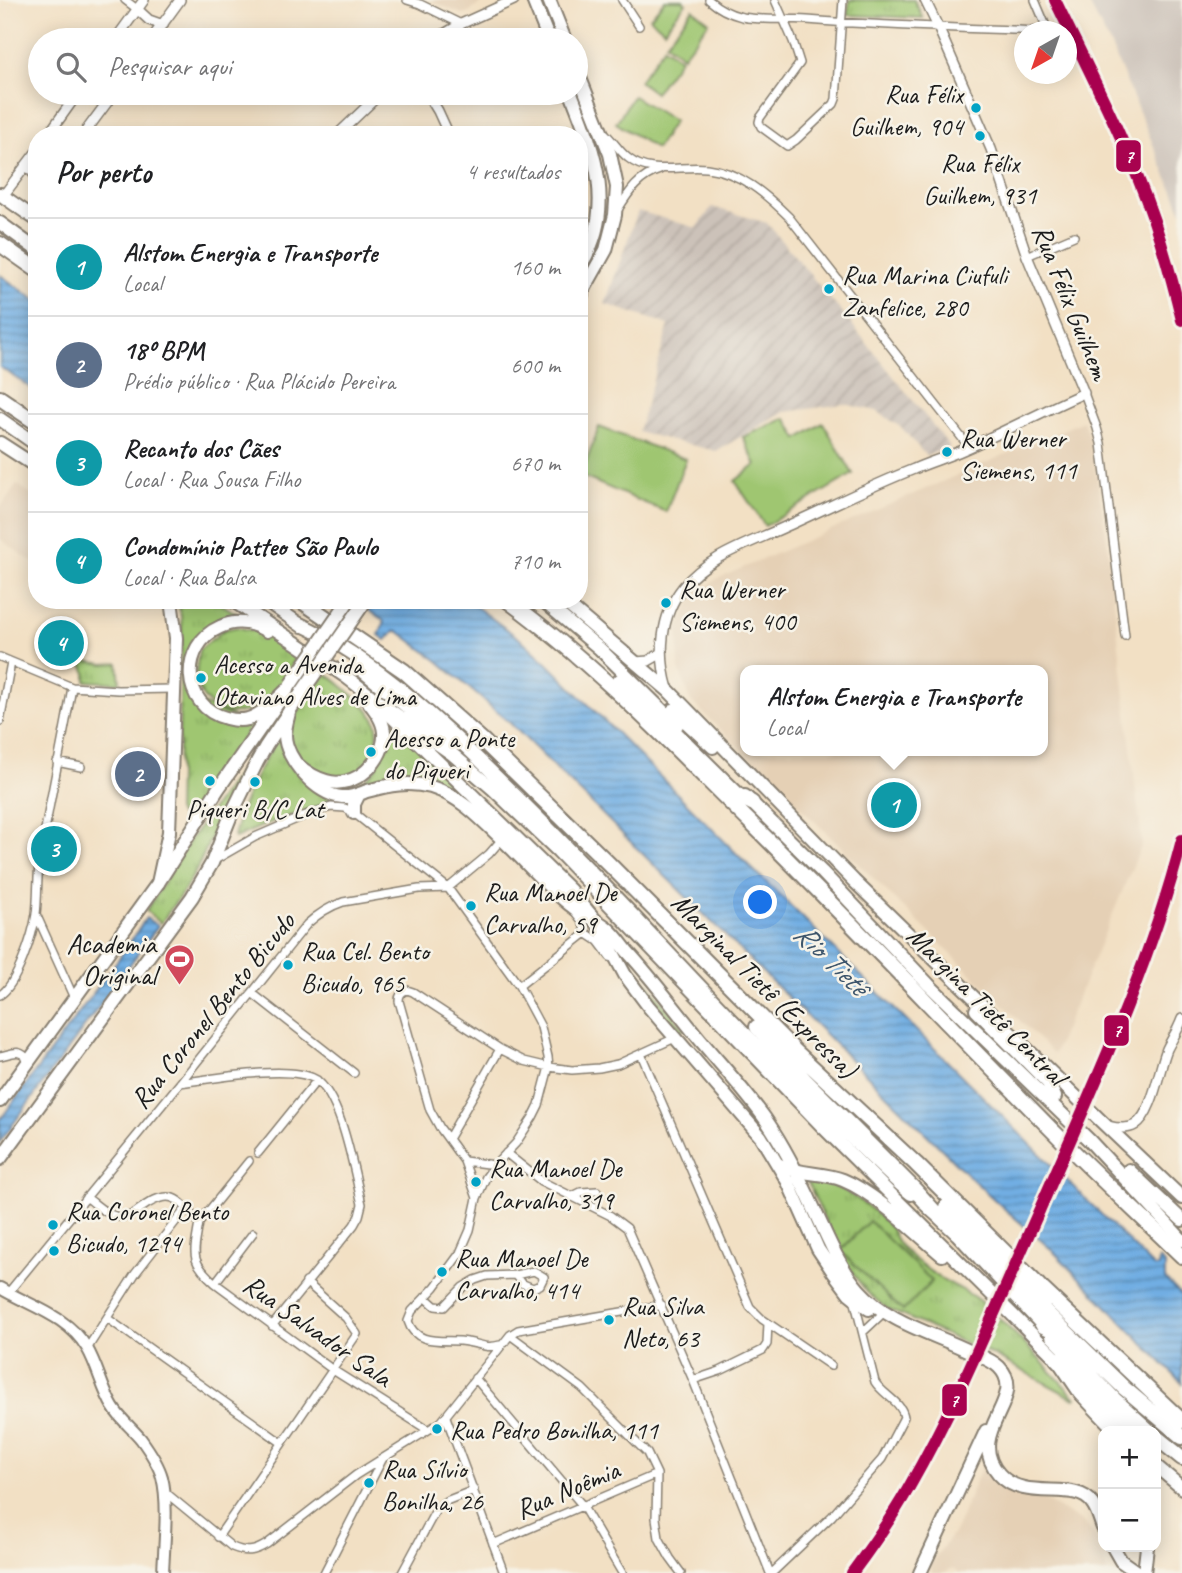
<!DOCTYPE html>
<html lang="pt">
<head>
<meta charset="utf-8">
<style>
	:root { --surface:#fff; --page:#f6f6f6; --text:#202124; --muted:#757577; --line:#e0e0e0; --accent:#d1495b }
	body { margin:0; font-family:Caveat,sans-serif; background:var(--page); color:var(--text) }
	.controls { position:absolute; right:21px; bottom:21px; display:grid; overflow:hidden; border-radius:14px; box-shadow:0 4px 18px #0003 }
	.controls button { width:63px; height:63px; display:grid; place-items:center; padding:0; border:0; border-bottom:2px solid var(--line); background:var(--surface); color:var(--text); font:35px sans-serif }
	.compass { position:absolute; left:1014px; top:21px; width:63px; height:63px; border-radius:50%; background:var(--surface); box-shadow:0 4px 18px #0003; rotate:220deg }
	.you { position:absolute; left:761px; top:903px; width:24px; height:24px; margin:-18px; border:5px solid #fff; border-radius:50%; background:#1a73e8; box-shadow:0 0 0 10px #1a73e833 }
	.badge { display:grid; place-items:center; width:46px; height:46px; border-radius:50%; background:var(--accent); color:#fff; font-size:23px; font-weight:700 }
	.pin { position:absolute; translate:-50% -50%; border:4px solid #fff; box-shadow:0 2px 7px #0006 }
	.popup { position:absolute; left:740px; top:665px; width:308px; height:91px; box-sizing:border-box; display:grid; place-content:center; border-radius:14px; background:var(--surface); filter:drop-shadow(0 2px 5px #0005); font-size:23px; white-space:nowrap; color:var(--muted) }
	.popup b { font-size:26px; color:var(--text) }
	.popup::after { content:''; position:absolute; left:50%; top:100%; margin-left:-14px; border:14px solid transparent; border-top-color:var(--surface) }
	.list { margin:0; padding:0; list-style:none }
	h2 { display:flex; justify-content:space-between; align-items:center; height:91px; margin:0; padding:0 28px; font-size:30px }
	h2 small { font-size:23px; font-weight:400; color:var(--muted) }
	.list li { display:grid; grid-template-columns:46px 1fr auto; gap:21px; align-items:center; box-sizing:border-box; height:98px; padding:0 28px; border-top:2px solid var(--line) }
	.list b { display:block; font-size:26px; white-space:nowrap }
	.list p { margin:0; font-size:23px; white-space:nowrap; color:var(--muted) }
	.list em { font-size:23px; font-style:normal; color:var(--muted) }
	.icon { flex:none; width:38px; height:38px; fill:none; stroke:currentColor; stroke-width:2; stroke-linecap:round; stroke-linejoin:round }
	.map { position:relative; flex:none; width:1182px; height:1573px; overflow:hidden }
	.search { position:absolute; background:var(--surface); box-shadow:0 4px 18px #0003; left:28px; top:28px; width:560px; height:77px; display:flex; align-items:center; gap:18px; box-sizing:border-box; padding:0 24px; border-radius:38px; color:var(--muted); font-size:26px }
	.panel { position:absolute; background:var(--surface); box-shadow:0 4px 18px #0003; left:28px; top:126px; width:560px; height:483px; border-radius:28px }
	.map>svg:first-child { display:block }
</style>
</head>
<body>
<div class="map">
<svg width="1182" height="1573" viewBox="0 0 1182 1573">
	<defs>
		<pattern id="industrial-furrows" width="10" height="10" patternUnits="userSpaceOnUse" patternTransform="scale(1.75)"><rect width="10" height="10" fill="#ccc2b9"/><path d="M-1 1l2-2M0 10L10 0M9 11l2-2" fill="none" stroke="#afa69e"/></pattern>
		<pattern id="grass-tufts" width="24" height="20" patternUnits="userSpaceOnUse" patternTransform="scale(1.75)"><rect width="24" height="20" fill="#9fc671"/><path d="M3 7l-1-3M5 7V3M7 7l1-3M15 17l-1-3M17 17v-4M19 17l1-3" fill="none" stroke="#88aa61"/></pattern>
		<pattern id="water-rules" width="6" height="5" patternUnits="userSpaceOnUse" patternTransform="scale(1.75)"><rect width="6" height="5" fill="#71aee3"/><path d="M0 2.5h6" fill="none" stroke="#5c8db7"/></pattern>
	</defs>
	<rect width="100%" height="100%" fill="#f7f3e8"/>
	<filter id="ink" filterUnits="userSpaceOnUse"><feTurbulence type="fractalNoise" baseFrequency=".0143" numOctaves="2"/><feDisplacementMap in="SourceGraphic" scale="14" xChannelSelector="R" yChannelSelector="G"/><feConvolveMatrix kernelMatrix="1 2 1 2 8 2 1 2 1" color-interpolation-filters="sRGB"/></filter>
	<filter id="wash" filterUnits="userSpaceOnUse"><feTurbulence type="fractalNoise" baseFrequency=".00686" numOctaves="4" result="noise"/><feDisplacementMap in="SourceGraphic" scale="28" xChannelSelector="R" yChannelSelector="G"/><feGaussianBlur stdDeviation="1.57" result="paint"/><feColorMatrix in="noise" values="0 0 0 0 0 0 0 0 0 0 0 0 0 0 0 0 0 1.4 0 .05"/><feComposite in="paint" operator="in"/></filter>
	<g filter="url(#wash)">
		<rect width="100%" height="100%" fill="#f2e0c4"/>
		<path fill="#e5d0b5" fill-rule="evenodd" d="M429,0H486L464,15Z
			M1083,421L1092,445L1107,542L1142,844L1054,1054L691,701L679,669L678,630L693,596L717,579ZM745,670H1043V751H745Z
			M17,484L32,495L35,490L37,491V565L0,539V508Z
			M984,1462L990,1473L1000,1483L1009,1489L1045,1500L1084,1523L1098,1539L1103,1554L1107,1573H960L953,1568L943,1573H932L930,1564L955,1531Z"/>
		<path fill="url(#industrial-furrows)" d="M712,207L767,223L853,326L950,447L926,456L902,428L877,411L844,404L784,412L716,451L638,432L669,325L605,304L638,211L697,228Z"/>
		<path fill="#ccc2b9" d="M1087,0H1182V212L1111,46Z"/>
		<path fill="url(#grass-tufts)" stroke="#5e7146" stroke-width="2" d="M850,0H914L923,18L847,15Z
			M177,600H215L240,616V618L193,646L194,701L252,724L195,814L187,821H183L177,811L182,631L181,616Z
			M236,627L264,633L297,657C287,671 278,689 265,701C242,722 205,715 197,683C195,673 198,660 199,650L224,630Z
			M80,660L104,664L118,663L120,683L86,681V673Z
			M326,674C334,678 341,685 348,691C357,698 368,707 374,718C383,736 374,760 359,771C356,773 352,774 349,775C345,775 342,777 338,777C316,779 290,757 290,734C290,715 315,689 326,674Z
			M392,722L465,795C438,782 415,772 385,779C368,782 355,793 336,790L337,789C353,788 367,780 377,767L388,727Z
			M278,737L288,763L298,774L333,800L332,802L269,823L235,838L234,836L243,804L258,772Z
			M246,764L226,803L198,867L185,889L161,923L146,911L190,840L243,766Z
			M612,939L684,1029L681,1031L678,1030C652,1000 631,974 612,939Z
			M811,1177C842,1187 870,1203 891,1229C894,1233 895,1238 898,1243C904,1251 914,1259 922,1265C939,1281 962,1287 981,1302C1015,1331 1045,1366 1076,1398L1075,1399L995,1356L887,1309L867,1292L843,1261L807,1180Z"/>
		<path fill="#9fc671" stroke="#5e7146" stroke-width="2" d="M665,0H683L686,3L664,30L650,18Z
			M693,9L709,22L683,56L666,43Z
			M664,47L680,59L655,93L639,81Z
			M633,96L674,121L656,149L616,123Z
			M786,418L798,439L823,423L853,474L765,526L735,481L756,465L743,437Z
			M599,427L686,459L666,512L581,476Z
			M869,1221L932,1281L903,1311L840,1251Z"/>
		<path fill="url(#water-rules)" stroke="#466580" stroke-width="2" d="M0,275L37,301V392L0,367Z
			M354,600H467L524,642L549,665L743,860L796,911L1154,1267H1158L1159,1259L1165,1264V1279L1182,1296V1383L1051,1249L1007,1211L973,1180L511,724L438,661L398,631H395L386,640L379,635L384,624L383,620Z
			M146,918L158,926L0,1142V1120L125,950Z"/>
	</g>
	<g filter="url(#ink)">
		<g fill="none" stroke-linecap="round" stroke-linejoin="round">
			<defs>
				<path id="minor" d="M125,0L137,9
					M407,0L420,4L461,24
					M622,0L639,26
					M709,0C718,8 730,14 742,17C763,21 786,18 807,20C884,26 962,28 1040,31L1043,30L1046,26L1035,0
					M775,0L793,41L800,63L760,118L759,122L761,127L787,146L796,140L834,104L836,99L843,0
					M606,134C614,142 620,152 628,158C650,176 681,165 707,168C740,172 766,194 789,217L969,447
					M617,211C629,192 638,177 660,170
					M1027,256L1074,236
					M1084,393L1097,428L1101,443L1125,636
					M0,657L72,687L118,690L173,689
					M0,721L11,662
					M57,762L81,767
					M45,830L64,833
					M215,860L255,837L306,815L331,807L345,808L354,813L448,888L519,986L541,1027L548,1057L549,1067L539,1105L533,1117L516,1143L495,1165L486,1177L477,1198L470,1230L460,1253L435,1287L412,1311L408,1321C416,1348 447,1338 467,1342C481,1344 485,1349 500,1345
					M575,912L582,921L586,933L598,941L610,957
					M36,914L74,998
					M519,986L586,933
					M252,993L354,1073
					M0,995C17,985 33,934 36,914C38,898 37,882 39,866C48,806 62,747 72,687
					M641,1054L750,1307L762,1319L831,1366
					M0,1056C14,1053 20,1048 29,1061
					M180,1083C211,1079 289,1064 315,1079C342,1096 354,1173 362,1204L359,1216L354,1225L272,1326
					M448,1139L500,1049
					M258,1153L317,1080
					M506,1153L541,1181L611,1216L627,1228L693,1380L770,1573
					M464,1161L495,1165
					M86,1197C96,1204 107,1216 120,1217C128,1218 134,1214 140,1209C170,1187 178,1197 199,1223C194,1255 189,1260 215,1283L333,1370L428,1430
					M571,1197L581,1192L597,1191
					M477,1198L464,1161L440,1128L430,1110L399,1001C399,995 401,992 407,990L413,992L500,1049L524,1061L549,1067L572,1070L599,1068L618,1064L675,1038
					M199,1223L249,1161
					M215,1283L253,1233
					M8,1293L180,1083L307,924C318,914 328,907 343,902L419,889L448,888L489,854L502,839
					M425,1297L435,1306L444,1307L463,1287L475,1280L487,1276L515,1275L534,1271L544,1277L540,1285L533,1288L521,1283L515,1275
					M107,1318L282,1443
					M863,1332L880,1316
					M510,1335L582,1388L647,1453L657,1474L656,1518L659,1538L670,1558L681,1573
					M87,1349L135,1274L187,1207
					M475,1378L582,1505L622,1573
					M693,1380L720,1371L763,1350L767,1344L768,1323
					M446,1417L504,1573
					M165,1492L232,1547C246,1553 254,1552 267,1544L356,1475L441,1422L510,1335L518,1330L662,1305
					M218,1537L357,1334L346,1318L306,1282
					M493,1544L657,1474
					M324,1573L382,1460
					M402,1573L437,1508L446,1501L474,1490
					M772,1573L832,1516L882,1459L904,1417C902,1402 883,1395 875,1382L854,1299"/>
				<path id="tertiary" d="M137,9L149,20L163,25
					M115,40L144,0
					M151,40L180,0
					M434,40L461,24L514,0
					M427,93L438,111L449,135
					M48,135L78,93
					M83,135L114,93
					M337,135L381,93
					M29,162L30,169L37,178
					M3,196L37,151
					M31,215L37,203
					M636,662L648,661L662,653
					M668,689C658,655 660,616 683,587C709,555 751,543 787,526C829,507 871,486 914,469C930,462 947,457 963,450C1004,432 1043,411 1084,393L1027,256L991,149L938,27L925,0
					M1108,1126C1116,1128 1127,1130 1135,1125C1153,1114 1159,1068 1167,1049C1172,1039 1178,1030 1182,1019"/>
				<path id="secondary" d="M0,1288C30,1306 68,1316 87,1348C98,1367 102,1389 113,1407C120,1419 132,1428 141,1439C149,1450 158,1463 162,1477C169,1504 164,1544 163,1573"/>
				<path id="primary" d="M533,0L549,40
					M549,0L565,40
					M576,68L610,154L617,187L615,215L606,250L579,298
					M571,93C594,151 618,209 579,268
					M290,709C288,717 285,726 285,735C285,759 318,796 342,797C351,798 359,794 367,791C389,785 408,781 431,787C461,796 485,823 507,844C528,864 550,890 573,907C583,915 596,919 606,927C614,933 621,943 627,951C652,978 673,1007 697,1036C720,1064 745,1090 766,1120C786,1149 801,1180 815,1211C828,1238 839,1267 859,1290C888,1323 933,1333 971,1352C980,1356 992,1360 999,1367C1030,1398 963,1432 999,1474C1025,1504 1076,1478 1093,1504C1098,1511 1100,1520 1103,1528
					M388,713L570,890L596,921L625,975L649,1007L761,1137L788,1182L818,1249L834,1273L849,1293L869,1309
					M354,813V804L359,794
					M0,1101L158,883L218,789L279,701
					M0,1159L192,897L212,863L231,815L257,762L266,746L302,692
					M1113,1547L1121,1561L1138,1573
					M920,1573L986,1431"/>
				<path id="trunk" d="M0,194L37,220
					M0,223L37,250
					M579,302L582,294
					M0,419L37,445
					M0,443L37,467
					M232,600L345,676L384,706L451,753L493,789L558,851L824,1128L1057,1359L1080,1393L1116,1431
					M265,600L302,626
					M542,600L600,649L677,725
					M562,600L669,691L854,881L1101,1121L1182,1198
					M298,623C378,660 443,724 505,785C621,896 725,1020 842,1129C865,1151 887,1174 911,1194
					M267,631C252,622 235,620 220,627C179,645 181,707 226,718C233,720 241,721 248,719C263,714 275,701 287,690
					M359,668L413,712L452,746
					M673,710L713,747
					M298,765C306,772 316,778 326,781C355,790 386,760 384,732C383,719 374,708 366,699
					M745,796L822,872L929,985L1089,1140L1182,1240
					M158,883L169,832L176,638L171,600
					M976,1010L1048,1083L1055,1097
					M780,1165C799,1175 823,1172 843,1180C875,1193 915,1232 942,1255
					M1129,1170L1182,1220
					M926,1205L957,1234L1043,1326
					M1156,1466L1182,1488
					M1144,1573L1147,1547"/>
				<path id="motorway" d="M0,244L37,270
					M0,398L37,423
					M300,600L404,671L482,740L608,863L794,1050L916,1164L1039,1286L1182,1421
					M507,600C597,666 670,743 749,821C853,924 953,1030 1056,1134C1097,1176 1140,1215 1182,1256
					M620,681L661,719L739,796L752,803
					M757,1027L805,1080L915,1190L934,1211
					M946,1207L1047,1313L1124,1388L1182,1437
					M1043,1326L1056,1332L1064,1340
					M1053,1336L1116,1401L1149,1431
					M1057,1359L1092,1393L1136,1431
					M1156,1437L1182,1458"/>
			</defs>
			<use href="#minor" stroke="#877e70" stroke-width="10"/>
			<use href="#tertiary" stroke="#877e70" stroke-width="12"/>
			<use href="#secondary" stroke="#877e70" stroke-width="14"/>
			<use href="#primary" stroke="#877e70" stroke-width="16"/>
			<use href="#trunk" stroke="#877e70" stroke-width="16"/>
			<use href="#motorway" stroke="#877e70" stroke-width="18"/>
			<use href="#minor" stroke="#fff" stroke-width="7"/>
			<use href="#tertiary" stroke="#fff" stroke-width="9"/>
			<use href="#secondary" stroke="#fff" stroke-width="10"/>
			<use href="#primary" stroke="#fff" stroke-width="12"/>
			<use href="#trunk" stroke="#fff" stroke-width="12"/>
			<use href="#motorway" stroke="#fff" stroke-width="14"/>
			<defs>
				<path id="primary-bridge" d="M291,684L349,600
					M302,692L366,600"/>
			</defs>
			<use href="#primary-bridge" stroke="#877e70" stroke-width="16" stroke-linecap="butt"/>
			<use href="#primary-bridge" stroke="#fff" stroke-width="12"/>
			<defs>
				<path id="rail-1" d="M1055,0C1090,73 1128,145 1154,221C1165,254 1174,287 1182,320
					M852,1573C872,1546 891,1519 908,1489C959,1400 997,1305 1039,1211C1092,1090 1149,968 1182,840"/>
			</defs>
			<use href="#rail-1" stroke="#f7f3e8" stroke-width="18"/>
			<use href="#rail-1" stroke="#a8034f" stroke-width="12"/>
		</g>
	</g>
	<defs>
		<symbol id="stadium-pin" viewBox="-11 -11 22 30"><path d="M0 17L-7.5 6A9.5 9.5 0 1 1 7.5 6Z" fill="#d1495b" stroke="#f7f3e8"/><path d="M0-5a6.5 5 0 1 0 0 10a6.5 5 0 1 0 0-10ZM-3.5-1.8h7v3.6h-7Z" fill="#fff"/></symbol>
	</defs>
	<g fill-rule="evenodd">
		<use href="#stadium-pin" x="162" y="942" width="35" height="47"/>
	</g>
	<g fill="#01a2c5" stroke="#f7f3e8" stroke-width="2.5">
		<circle cx="976" cy="108" r="6"/>
		<circle cx="980" cy="136" r="6"/>
		<circle cx="829" cy="289" r="6"/>
		<circle cx="947" cy="452" r="6"/>
		<circle cx="666" cy="603" r="6"/>
		<circle cx="201" cy="678" r="6"/>
		<circle cx="371" cy="752" r="6"/>
		<circle cx="210" cy="781" r="6"/>
		<circle cx="255" cy="782" r="6"/>
		<circle cx="471" cy="906" r="6"/>
		<circle cx="288" cy="965" r="6"/>
		<circle cx="476" cy="1182" r="6"/>
		<circle cx="53" cy="1225" r="6"/>
		<circle cx="54" cy="1251" r="6"/>
		<circle cx="442" cy="1272" r="6"/>
		<circle cx="609" cy="1320" r="6"/>
		<circle cx="437" cy="1429" r="6"/>
		<circle cx="369" cy="1483" r="6"/>
	</g>
	<g text-anchor="middle" stroke-width="5" stroke-linejoin="round" paint-order="stroke">
		<g font-size="26" fill="#1c1c1c" stroke="#f7f3e8" text-anchor="start">
			<text x="963" y="103" text-anchor="end">Rua Félix<tspan x="963" dy="32">Guilhem, 904</tspan></text>
			<text x="980" y="172" text-anchor="middle">Rua Félix<tspan x="980" dy="32">Guilhem, 931</tspan></text>
			<text x="842" y="284">Rua Marina Ciufuli<tspan x="842" dy="32">Zanfelice, 280</tspan></text>
			<text x="960" y="447">Rua Werner<tspan x="960" dy="32">Siemens, 111</tspan></text>
			<text x="679" y="598">Rua Werner<tspan x="679" dy="32">Siemens, 400</tspan></text>
			<text x="214" y="673">Acesso a Avenida<tspan x="214" dy="32">Otaviano Alves de Lima</tspan></text>
			<text x="384" y="747">Acesso a Ponte<tspan x="384" dy="32">do Piqueri</tspan></text>
			<text x="255" y="818" text-anchor="middle">Piqueri B/C Lat</text>
			<text x="484" y="901">Rua Manoel De<tspan x="484" dy="32">Carvalho, 59</tspan></text>
			<text x="301" y="960">Rua Cel. Bento<tspan x="301" dy="32">Bicudo, 965</tspan></text>
			<text x="489" y="1177">Rua Manoel De<tspan x="489" dy="32">Carvalho, 319</tspan></text>
			<text x="66" y="1220">Rua Coronel Bento<tspan x="66" dy="32">Bicudo, 1294</tspan></text>
			<text x="455" y="1267">Rua Manoel De<tspan x="455" dy="32">Carvalho, 414</tspan></text>
			<text x="622" y="1315">Rua Silva<tspan x="622" dy="32">Neto, 63</tspan></text>
			<text x="450" y="1439">Rua Pedro Bonilha, 111</text>
			<text x="382" y="1478">Rua Sílvio<tspan x="382" dy="32">Bonilha, 26</tspan></text>
		</g>
		<g font-size="28" fill="#1c1c1c" stroke="#f7f3e8">
			<text transform="translate(1072 302) rotate(68)" y="10">Rua Félix Guilhem</text>
			<text transform="translate(765 985) rotate(45)" y="10">Marginal Tietê (Expressa)</text>
			<text transform="translate(987 1005) rotate(45)" y="10">Margina Tietê Central</text>
			<text transform="translate(212 1010) rotate(-51)" y="10">Rua Coronel Bento Bicudo</text>
			<text transform="translate(318 1330) rotate(35)" y="10">Rua Salvador Sala</text>
			<text transform="translate(567 1489) rotate(-23)" y="10">Rua Noêmia</text>
		</g>
		<g font-size="28" fill="#1c1c1c" stroke="#f7f3e8" text-anchor="end">
			<text x="156" y="953">Academia<tspan x="156" dy="32">Original</tspan></text>
		</g>
		<g font-size="30" font-style="italic" fill="#3e566c" stroke="#f7f3e8">
			<text transform="translate(831 959) rotate(44)" y="10">Rio Tietê</text>
		</g>
	</g>
	<g stroke="#f7f3e8" stroke-width="2.5">
		<rect x="1115" y="139" width="27" height="34" rx="7" fill="#a8034f"/>
		<rect x="1103" y="1014" width="27" height="33" rx="7" fill="#a8034f"/>
		<rect x="941" y="1383" width="27" height="34" rx="7" fill="#a8034f"/>
	</g>
	<g font-size="19" text-anchor="middle" font-weight="bold" fill="#fff">
		<text x="1129" y="163">7</text>
		<text x="1117" y="1037">7</text>
		<text x="954" y="1407">7</text>
	</g>
</svg>
<div class="controls">
<button>+</button>
<button>−</button>
</div>
<svg class="compass" viewBox="-18 -18 36 36"><path d="M0-13l5 13h-10z" fill="#e53935"/><path d="M0 13l5-13h-10z" fill="#757577"/></svg>
<div class="you"></div>
<div class="pin badge" style="left:894px;top:805px;background:#0f9aa8">1</div>
<div class="popup"><b>Alstom Energia e Transporte</b>Local</div>
<div class="pin badge" style="left:138px;top:774px;background:#5c6f8a">2</div>
<div class="pin badge" style="left:54px;top:849px;background:#0f9aa8">3</div>
<div class="pin badge" style="left:61px;top:643px;background:#0f9aa8">4</div>
<div class="search"><svg class="icon" aria-label="search" viewBox="0 0 24 24"><circle cx="10" cy="10" r="6"/><path d="M15 15l6 6"/></svg>Pesquisar aqui</div>
<section class="panel">
<h2>Por perto<small>4 resultados</small></h2>
<ul class="list">
<li><span class="badge" style="background:#0f9aa8">1</span><div><b>Alstom Energia e Transporte</b><p>Local</p></div><em>160 m</em></li>
<li><span class="badge" style="background:#5c6f8a">2</span><div><b>18º BPM</b><p>Prédio público · Rua Plácido Pereira</p></div><em>600 m</em></li>
<li><span class="badge" style="background:#0f9aa8">3</span><div><b>Recanto dos Cães</b><p>Local · Rua Sousa Filho</p></div><em>670 m</em></li>
<li><span class="badge" style="background:#0f9aa8">4</span><div><b>Condomínio Patteo São Paulo</b><p>Local · Rua Balsa</p></div><em>710 m</em></li>
</ul>
</section>
</div>
</body>
</html>
